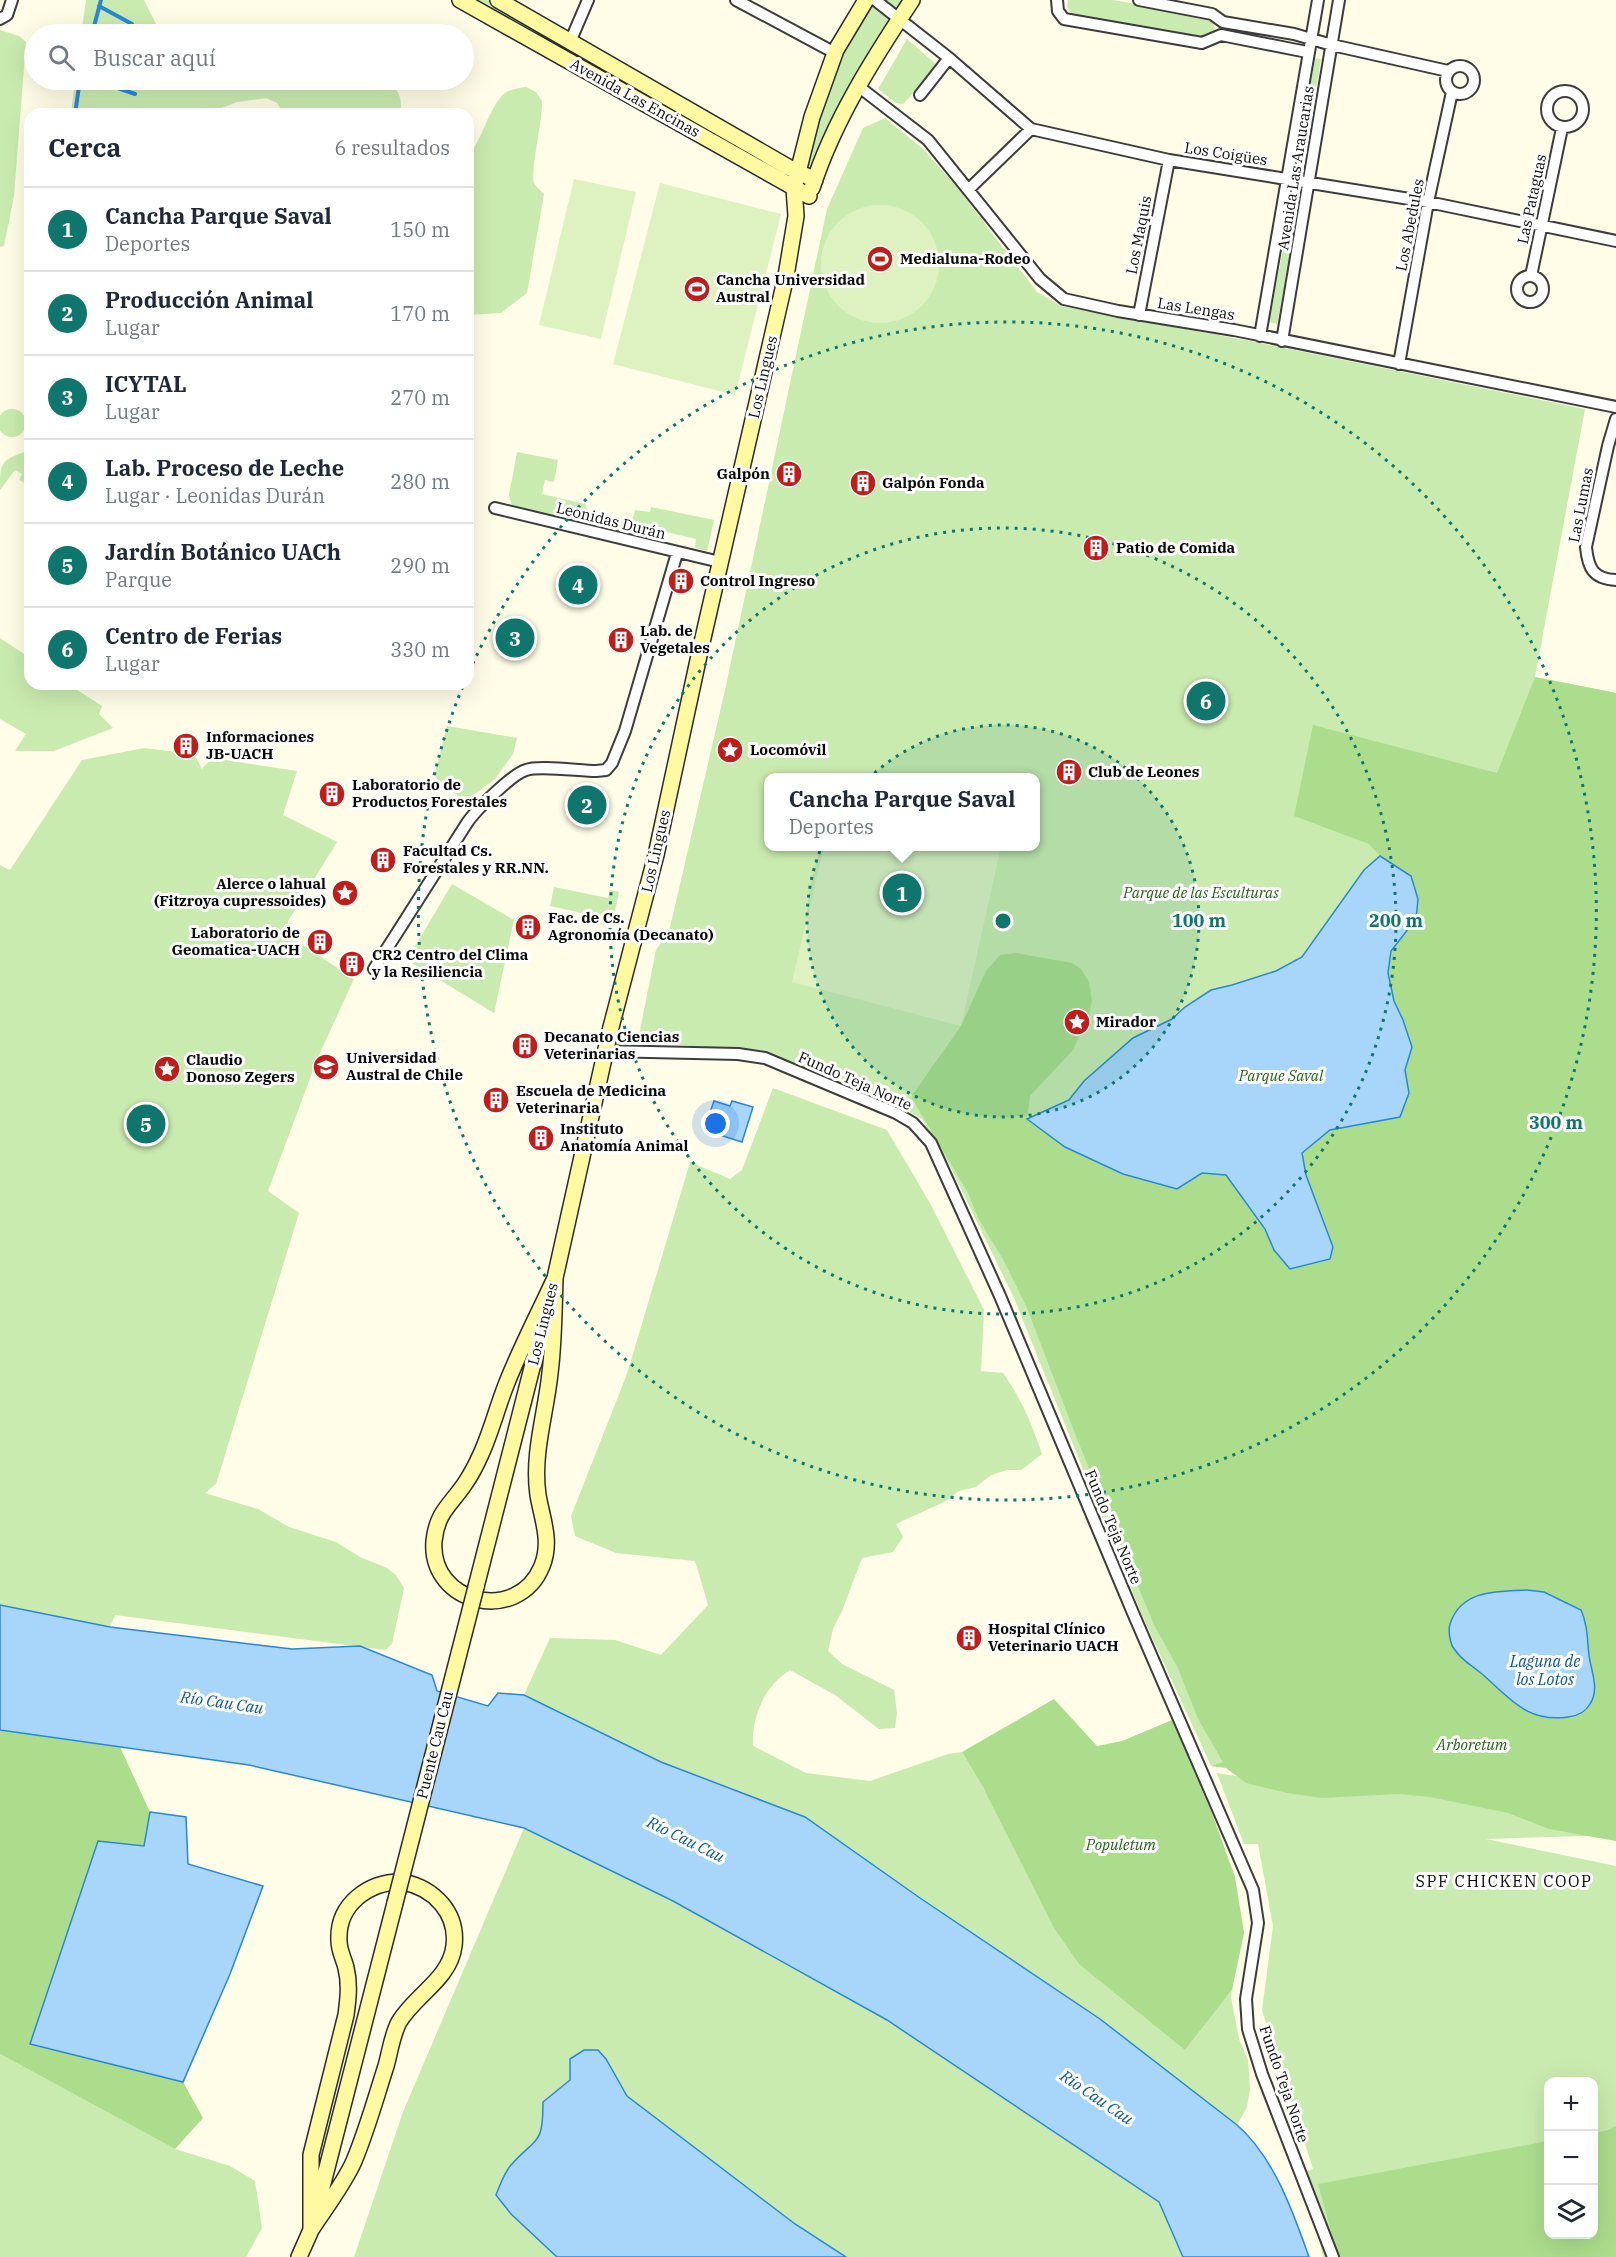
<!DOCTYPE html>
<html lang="es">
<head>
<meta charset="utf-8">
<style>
	:root { --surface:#fff; --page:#f6f6f7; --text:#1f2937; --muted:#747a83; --line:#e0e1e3; --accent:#0f766e }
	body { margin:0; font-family:"IBM Plex Serif",serif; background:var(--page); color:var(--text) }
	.controls { position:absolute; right:18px; bottom:18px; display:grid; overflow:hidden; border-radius:12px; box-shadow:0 6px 24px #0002 }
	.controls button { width:54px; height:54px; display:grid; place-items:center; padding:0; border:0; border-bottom:2px solid var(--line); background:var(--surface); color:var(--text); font:30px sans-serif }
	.you { position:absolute; left:716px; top:1124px; width:21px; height:21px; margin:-15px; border:4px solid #fff; border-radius:50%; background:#1a73e8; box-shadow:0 0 0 9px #1a73e833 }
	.badge { display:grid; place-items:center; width:39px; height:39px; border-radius:50%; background:var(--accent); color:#fff; font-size:20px; font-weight:700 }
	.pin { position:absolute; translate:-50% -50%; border:3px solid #fff; box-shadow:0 2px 6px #0006 }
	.popup { position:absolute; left:764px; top:773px; width:276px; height:78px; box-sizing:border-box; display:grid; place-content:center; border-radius:12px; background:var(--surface); filter:drop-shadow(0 2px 4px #0005); font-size:20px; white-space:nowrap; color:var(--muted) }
	.popup b { font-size:22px; color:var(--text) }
	.popup::after { content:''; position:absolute; left:50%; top:100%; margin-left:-12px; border:12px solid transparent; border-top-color:var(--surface) }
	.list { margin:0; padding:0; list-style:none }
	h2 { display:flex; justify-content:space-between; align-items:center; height:78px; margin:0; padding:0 24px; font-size:26px }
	h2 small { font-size:20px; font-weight:400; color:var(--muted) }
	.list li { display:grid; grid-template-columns:39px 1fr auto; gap:18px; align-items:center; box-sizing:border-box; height:84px; padding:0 24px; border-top:2px solid var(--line) }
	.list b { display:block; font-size:22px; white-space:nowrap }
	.list p { margin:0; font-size:20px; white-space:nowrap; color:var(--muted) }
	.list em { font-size:20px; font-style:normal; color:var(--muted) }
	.icon { flex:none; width:33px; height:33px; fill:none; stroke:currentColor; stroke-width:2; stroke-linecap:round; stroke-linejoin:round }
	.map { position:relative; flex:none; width:1616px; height:2257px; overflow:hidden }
	.search { position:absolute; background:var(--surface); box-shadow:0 6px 24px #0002; left:24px; top:24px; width:450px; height:66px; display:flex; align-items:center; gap:15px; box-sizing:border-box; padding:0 21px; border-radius:33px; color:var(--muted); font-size:22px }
	.panel { position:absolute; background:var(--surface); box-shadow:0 6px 24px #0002; left:24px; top:108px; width:450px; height:582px; border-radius:18px }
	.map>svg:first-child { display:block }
</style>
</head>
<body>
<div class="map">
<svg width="1616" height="2257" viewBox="0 0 1616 2257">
	<rect width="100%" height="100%" fill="#fffce7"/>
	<path fill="#caebaf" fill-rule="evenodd" d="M86,0H144L161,34H81Z
		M473,0H497L786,163L780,174Z
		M872,0H903L849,86L813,173L807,170C813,109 841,53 872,0Z
		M1068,0H1113L1211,17L1215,29L1212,35L1206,37L1071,14L1067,7Z
		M0,30L19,36L26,42L14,196L4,246L0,247Z
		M907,39L938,66L903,104L896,103L878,89Z
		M1315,58L1321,59L1303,167L1297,166Z
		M75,80H388C399,89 403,100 400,114H284L277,103L266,98L237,102L206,114H71Z
		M526,87L536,92L542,101C543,119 530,172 534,183C535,186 541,191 544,194L527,293L501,313L468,315V157C482,139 487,114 500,98C506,90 517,88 526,87Z
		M885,118L923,149L956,186L1037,292L1061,306L1250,341L1585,409L1535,677L1616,693V1835L1486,1839L1616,1866V2257H1323L1304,2172L1313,2169L1262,2010L1273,1926L1258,1844H1244L1217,1773L1296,1786L1464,1686L1211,1766L1141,1613L1014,1298L949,1164L922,1119L862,1085L761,1054L638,1040L656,950L669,932L725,690L827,209L863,128ZM768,778H1036V846H768ZM1548,2082H1594V2234H1548Z
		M1293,198L1301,199L1277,324L1269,322Z
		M-2 423a14 14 0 1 1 28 0a14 14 0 1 1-28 0Z
		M28,451H30V486L19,480L22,474L15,470L0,490C0,461 1,460 28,451Z
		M517,452L558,460L554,482L545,480L542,494L585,504L588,511L632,521L635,510L650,512L651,507L714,520L707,551L695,548L696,539L641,526L638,535L513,509L509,495Z
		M0,638L30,658V684H68L102,706L99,714L113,728L54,751H15L26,734L0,719Z
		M447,726L517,738L513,754L495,779L472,796H458L438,782L435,773Z
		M144,748L194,754L202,769L212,758L297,771L283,815L337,842L288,921L291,937L354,979L318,1057L268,1191L299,1213L216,1484L205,1493L258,1509L289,1527L336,1542L360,1557L387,1568L396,1575L404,1588L392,1644L385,1650L115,1615L110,1627L0,1605V865L10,870L82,760Z
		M452,884L514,920L494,1013L407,960Z
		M554,887L608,898L610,890L619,892L612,926L599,924L600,917L550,906Z
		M773,1088L887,1130L931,1205L984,1310L981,1371L1003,1373C1021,1398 1032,1424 1042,1454L1021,1470H1007L991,1475L976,1487L959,1491L944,1502L896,1524L903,1537L893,1552L862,1558L842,1611L833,1629L828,1651L842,1664L894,1690L897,1713L895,1728L879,1729L835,1695L790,1670C765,1685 751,1717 753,1746L806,1773L870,1781L948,1754L962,1752L984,1789L1185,2050L1232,1990L1231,1997L1239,2039L1248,2060L1250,2089L1247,2107L1237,2125L1100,2019L920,1898L805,1817L661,1762L524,1695L550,1638L615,1640L661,1655L708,1605L695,1561L616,1553L575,1536L571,1516L627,1374L690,1162L730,1179L742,1170Z
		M524,1828L673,1901L887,2020L1159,2202L1183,2257H354L403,2112Z
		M0,2054L175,2149L230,2166L255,2181L262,2228L246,2257H0Z"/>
	<path fill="#acdd8d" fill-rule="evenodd" d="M1535,677L1616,693V1841L1549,1829L1508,1813L1430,1797L1398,1794L1322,1798L1287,1793L1246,1783L1226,1768L1211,1766L1223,1762L1198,1719L1178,1668L1154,1625L1077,1439L1027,1308L1004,1261L978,1218L968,1193L911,1097L961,1026L986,971L1000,955L1016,953L1072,963L1081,969L1089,982L1092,1001L1088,1018L1073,1050L1030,1096L1027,1119L1065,1147L1123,1174L1177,1189L1202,1173L1226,1175L1265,1229L1274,1250L1306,1175L1302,1153L1330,1130L1400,1117L1409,1093L1405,1070L1412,1047L1403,1020L1394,1001L1388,973L1391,951L1416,919L1411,876L1380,856L1369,844L1294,816L1313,725L1497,773ZM1527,1590L1544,1592L1586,1621L1589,1656L1595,1687L1481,1673L1468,1665L1491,1593Z
		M1054,1699L1097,1746L1122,1741L1172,1720L1213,1816L1235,1877L1244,1933L1232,1990L1185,2050L1079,1964L1054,1928L984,1789L962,1752Z
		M0,1730L120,1747L150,1812L144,1846L30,2044L183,2082L203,2118L175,2149L0,2054Z
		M1616,2126V2257H1338L1318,2184L1548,2141V2234H1594V2133L1608,2130Z"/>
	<path fill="#def2c1" d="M574,179L636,192L601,339L539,325Z
		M660,183L781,214L735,395L613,364Z
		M821 264a59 59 0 1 1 118 0a59 59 0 1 1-118 0Z
		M824,847H1001L961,1026L792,982Z"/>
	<path fill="#a8d6fb" stroke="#2a87d7" stroke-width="1.5" d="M1380,856L1411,876L1418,899L1416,919L1391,951L1388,973L1394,1001L1403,1020L1412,1047L1405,1070L1409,1093L1400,1117L1330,1130L1302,1153L1306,1175L1333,1247L1330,1259L1290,1269L1274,1250L1265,1229L1226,1175L1202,1173L1177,1189L1123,1174L1065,1147L1027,1119L1069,1100L1084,1081L1133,1038L1172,1019L1185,1007L1211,990L1232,985L1276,971L1302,957L1364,870Z
		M714,1101L730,1106L732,1101L753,1107L742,1142L704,1130Z
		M1527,1590L1544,1592L1581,1610C1588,1626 1587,1639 1589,1655C1591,1672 1600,1688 1590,1704C1585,1713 1577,1716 1568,1717C1527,1723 1510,1698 1482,1674C1473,1666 1462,1661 1455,1650C1450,1645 1448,1631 1450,1624C1461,1590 1496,1591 1527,1590Z
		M0,1605L110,1627L292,1649L360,1646L432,1675L437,1691L488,1706L498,1693L524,1695L661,1762L805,1817L920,1898L1100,2019L1237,2125C1274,2157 1293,2212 1309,2257H1183L1159,2202L887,2020L673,1901L524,1828L249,1765L0,1730Z
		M150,1812L186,1817L188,1864L263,1886L230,1974L183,2082L30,2044L98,1841L144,1846Z
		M584,2050H598L606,2059L627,2096L795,2224L846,2257H557L511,2214L496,2195C500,2185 504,2173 511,2165C537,2136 543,2146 543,2102L570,2080V2059Z"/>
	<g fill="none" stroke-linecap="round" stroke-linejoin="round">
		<path stroke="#2a87d7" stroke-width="4" d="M99,6L132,24
			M145,32L149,34
			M92,34L101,0
			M95,80L135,94
			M75,114L80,80"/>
		<defs>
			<path id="street" d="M736,0L835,53
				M875,0L949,58L1031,129L1169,160L1428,202L1616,241
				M1057,0L1058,11L1064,19L1202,43L1221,35L1307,52
				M1139,0L1212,14L1223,22L1294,34L1332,45L1448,71
				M0,19L7,15L12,0
				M570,42L588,0
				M1446 80a14 14 0 1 1 28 0a14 14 0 1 1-28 0Z
				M858,86L928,140L1040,279L1064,299L1118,311L1234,330L1616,407
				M1547 109a18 18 0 1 1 36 0a18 18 0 1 1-36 0Z
				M920,95L949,58
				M968,190L1031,129
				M1531,276L1562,128
				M1517 289a13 13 0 1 1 26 0a13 13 0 1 1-26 0Z
				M1139,315L1169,160
				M1260,336L1318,0
				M1282,341L1339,0
				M1399,364L1428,202L1452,92
				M1616,419L1608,446L1586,547C1588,568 1593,579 1616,580
				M495,508L720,562
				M374,969L467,823C475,811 512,774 526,770C539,765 580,771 596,771L606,770L612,763L625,731L677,553
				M605,1051L738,1054L765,1058L896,1113L913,1123L931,1143L1000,1296L1133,1613L1253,1890L1258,1923L1246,1999L1248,2029L1262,2074L1333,2257"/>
			<path id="secondary" d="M460,0L809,196
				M498,0L788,167L815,180
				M812,188C834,120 873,59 912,0
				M555,1278C554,1309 554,1342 550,1373C546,1413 532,1454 538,1495C542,1519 552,1541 542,1566C518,1625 429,1604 434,1541C437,1511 452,1504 466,1482C472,1473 477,1463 481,1454C491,1432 497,1408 506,1385C520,1349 539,1313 555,1278Z
				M476,1587L555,1278L610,1031L656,855L700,651L786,276L796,216L794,188L812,117L836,50L866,0
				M403,1882C434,1888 458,1913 454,1946C450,1979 415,1995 399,2022C392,2035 390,2052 386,2066C376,2097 367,2130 354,2161C345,2182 324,2210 311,2230V2155L346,2015C348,2000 350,1984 346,1968C344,1959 339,1951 339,1941C337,1904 369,1881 403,1882Z
				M299,2257L311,2230L395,1903"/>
		</defs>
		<use href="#street" stroke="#3d3d3d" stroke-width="14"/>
		<use href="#secondary" stroke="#2c2c2c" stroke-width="18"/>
		<use href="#street" stroke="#fff" stroke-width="10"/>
		<use href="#secondary" stroke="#fffaa2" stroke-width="15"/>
		<defs>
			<path id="secondary-bridge" d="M395,1903L476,1587"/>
		</defs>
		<use href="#secondary-bridge" stroke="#2c2c2c" stroke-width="18" stroke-linecap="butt"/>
		<use href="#secondary-bridge" stroke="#fffaa2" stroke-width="15"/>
	</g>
	<circle cx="1003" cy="921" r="196" fill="#0f766e" fill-opacity=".12"/>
	<g fill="none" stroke="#0f766e" stroke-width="3" stroke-dasharray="3 6">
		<circle cx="1003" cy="921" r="196"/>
		<circle cx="1003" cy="921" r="393"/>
		<path d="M469 672A589 589 0 1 1 463 686"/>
	</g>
	<defs>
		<symbol id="stadium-disc" viewBox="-11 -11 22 22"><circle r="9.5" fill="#c21c1a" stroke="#fff"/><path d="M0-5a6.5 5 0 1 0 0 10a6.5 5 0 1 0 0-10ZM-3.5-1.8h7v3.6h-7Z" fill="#fff"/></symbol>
		<symbol id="building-disc" viewBox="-11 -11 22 22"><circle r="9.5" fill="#c21c1a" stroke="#fff"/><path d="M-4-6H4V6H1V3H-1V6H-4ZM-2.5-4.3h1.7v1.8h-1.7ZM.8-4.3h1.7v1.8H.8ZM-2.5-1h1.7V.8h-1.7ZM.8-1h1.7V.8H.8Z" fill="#fff"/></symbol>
		<symbol id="sight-disc" viewBox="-11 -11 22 22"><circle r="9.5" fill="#c21c1a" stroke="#fff"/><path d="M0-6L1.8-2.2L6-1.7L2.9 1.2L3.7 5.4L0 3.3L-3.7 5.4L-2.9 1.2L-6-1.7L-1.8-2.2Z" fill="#fff"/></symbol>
		<symbol id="university-disc" viewBox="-11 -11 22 22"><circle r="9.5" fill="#c21c1a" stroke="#fff"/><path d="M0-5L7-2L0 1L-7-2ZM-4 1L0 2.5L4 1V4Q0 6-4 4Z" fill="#fff"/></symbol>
	</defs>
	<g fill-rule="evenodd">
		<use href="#stadium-disc" x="865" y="244" width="30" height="30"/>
		<use href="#stadium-disc" x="682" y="274" width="30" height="30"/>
		<use href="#building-disc" x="774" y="459" width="30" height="30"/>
		<use href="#building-disc" x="848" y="468" width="30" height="30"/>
		<use href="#building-disc" x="1081" y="533" width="30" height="30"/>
		<use href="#building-disc" x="666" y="566" width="30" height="30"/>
		<use href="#building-disc" x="606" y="625" width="30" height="30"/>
		<use href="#building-disc" x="171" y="731" width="30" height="30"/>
		<use href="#sight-disc" x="715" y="735" width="30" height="30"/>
		<use href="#building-disc" x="1054" y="757" width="30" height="30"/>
		<use href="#building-disc" x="317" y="779" width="30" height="30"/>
		<use href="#building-disc" x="368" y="845" width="30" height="30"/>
		<use href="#sight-disc" x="330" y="878" width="30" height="30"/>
		<use href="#building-disc" x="513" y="912" width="30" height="30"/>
		<use href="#building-disc" x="305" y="927" width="30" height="30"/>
		<use href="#building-disc" x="337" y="949" width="30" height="30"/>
		<use href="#sight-disc" x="1062" y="1007" width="30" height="30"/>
		<use href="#building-disc" x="510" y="1031" width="30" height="30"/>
		<use href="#university-disc" x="311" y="1052" width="30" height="30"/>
		<use href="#sight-disc" x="152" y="1054" width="30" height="30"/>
		<use href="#building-disc" x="481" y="1085" width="30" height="30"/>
		<use href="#building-disc" x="526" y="1123" width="30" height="30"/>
		<use href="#building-disc" x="954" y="1623" width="30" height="30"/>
	</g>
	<g text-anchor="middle" stroke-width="6" stroke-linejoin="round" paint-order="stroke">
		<g font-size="15" fill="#0a0a0a" stroke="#fff">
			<text transform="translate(635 98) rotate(29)" y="5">Avenida Las Encinas</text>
			<text transform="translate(1226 154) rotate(9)" y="5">Los Coigües</text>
			<text transform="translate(1296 168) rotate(-81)" y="5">Avenida Las Araucarias</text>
			<text transform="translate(1532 199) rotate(-78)" y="5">Las Pataguas</text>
			<text transform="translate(1410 225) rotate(-79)" y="5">Los Abedules</text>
			<text transform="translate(1139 235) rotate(-79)" y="5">Los Maquis</text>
			<text transform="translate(1196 309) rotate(9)" y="5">Las Lengas</text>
			<text transform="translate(763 377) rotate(-77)" y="5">Los Lingues</text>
			<text transform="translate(1581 505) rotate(-79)" y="5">Las Lumas</text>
			<text transform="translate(611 521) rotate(14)" y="5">Leonidas Durán</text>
			<text transform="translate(656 851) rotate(-77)" y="5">Los Lingues</text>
			<text transform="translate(855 1081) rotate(24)" y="5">Fundo Teja Norte</text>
			<text transform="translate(543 1324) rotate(-76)" y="5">Los Lingues</text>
			<text transform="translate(1113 1527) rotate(67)" y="5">Fundo Teja Norte</text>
			<text transform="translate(435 1745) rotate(-76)" y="5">Puente Cau Cau</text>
			<text transform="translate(1284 2084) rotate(71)" y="5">Fundo Teja Norte</text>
		</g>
		<g font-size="15" font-weight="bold" fill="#0a0a0a" stroke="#fff" text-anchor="start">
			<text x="900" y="264">Medialuna-Rodeo</text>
			<text x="716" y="285">Cancha Universidad<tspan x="716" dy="17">Austral</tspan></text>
			<text x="770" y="479" text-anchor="end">Galpón</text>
			<text x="882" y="488">Galpón Fonda</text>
			<text x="1116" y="553">Patio de Comida</text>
			<text x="700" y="586">Control Ingreso</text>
			<text x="640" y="636">Lab. de<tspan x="640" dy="17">Vegetales</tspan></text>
			<text x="206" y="742">Informaciones<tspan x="206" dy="17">JB-UACH</tspan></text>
			<text x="750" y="755">Locomóvil</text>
			<text x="1088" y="777">Club de Leones</text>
			<text x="352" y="790">Laboratorio de<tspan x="352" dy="17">Productos Forestales</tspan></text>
			<text x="403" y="856">Facultad Cs.<tspan x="403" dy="17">Forestales y RR.NN.</tspan></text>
			<text x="326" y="889" text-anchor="end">Alerce o lahual<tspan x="326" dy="17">(Fitzroya cupressoides)</tspan></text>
			<text x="548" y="923">Fac. de Cs.<tspan x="548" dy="17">Agronomía (Decanato)</tspan></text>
			<text x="300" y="938" text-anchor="end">Laboratorio de<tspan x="300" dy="17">Geomatica-UACH</tspan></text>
			<text x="372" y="960">CR2 Centro del Clima<tspan x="372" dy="17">y la Resiliencia</tspan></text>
			<text x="1096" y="1027">Mirador</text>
			<text x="544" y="1042">Decanato Ciencias<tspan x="544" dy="17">Veterinarias</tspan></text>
			<text x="346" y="1063">Universidad<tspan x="346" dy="17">Austral de Chile</tspan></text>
			<text x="186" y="1065">Claudio<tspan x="186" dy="17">Donoso Zegers</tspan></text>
			<text x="516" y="1096">Escuela de Medicina<tspan x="516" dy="17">Veterinaria</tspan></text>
			<text x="560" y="1134">Instituto<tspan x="560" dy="17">Anatomía Animal</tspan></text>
			<text x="988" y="1634">Hospital Clínico<tspan x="988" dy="17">Veterinario UACH</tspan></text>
		</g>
		<g font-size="15" font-style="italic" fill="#236517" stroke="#fff">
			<text x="1201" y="898">Parque de las Esculturas</text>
			<text x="1281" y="1081">Parque Saval</text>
			<text x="1472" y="1750">Arboretum</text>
			<text x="1121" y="1850">Populetum</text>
		</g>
		<g font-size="16" font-style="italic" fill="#0c58a3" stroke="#fff">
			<text x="1545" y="1667">Laguna de<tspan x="1545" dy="18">los Lotos</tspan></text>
			<text transform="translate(222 1702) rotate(8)" y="6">Río Cau Cau</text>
			<text transform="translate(686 1839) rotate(26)" y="6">Río Cau Cau</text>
			<text transform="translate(1097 2097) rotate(34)" y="6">Río Cau Cau</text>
		</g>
		<g font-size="16" letter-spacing="1.5" fill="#0a0a0a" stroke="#fff">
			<text x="1504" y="1887">SPF CHICKEN COOP</text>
		</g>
	</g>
	<circle cx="1003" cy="921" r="9" fill="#0f766e" stroke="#fff" stroke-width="3"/>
	<g font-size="18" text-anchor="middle" font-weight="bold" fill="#0f766e" stroke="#fff" stroke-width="6" stroke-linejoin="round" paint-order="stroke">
		<text x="1199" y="927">100 m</text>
		<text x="1396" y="927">200 m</text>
		<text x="1556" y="1129">300 m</text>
	</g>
</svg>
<div class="controls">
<button>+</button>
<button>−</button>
<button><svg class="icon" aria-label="layers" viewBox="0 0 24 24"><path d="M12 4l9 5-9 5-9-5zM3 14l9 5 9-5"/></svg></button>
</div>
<div class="you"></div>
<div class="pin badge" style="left:902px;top:893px">1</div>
<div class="popup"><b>Cancha Parque Saval</b>Deportes</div>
<div class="pin badge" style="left:587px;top:805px">2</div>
<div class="pin badge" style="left:515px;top:638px">3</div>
<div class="pin badge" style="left:578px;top:585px">4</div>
<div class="pin badge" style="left:146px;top:1124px">5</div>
<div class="pin badge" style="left:1206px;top:701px">6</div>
<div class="search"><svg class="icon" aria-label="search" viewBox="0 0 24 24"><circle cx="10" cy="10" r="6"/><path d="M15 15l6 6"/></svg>Buscar aquí</div>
<section class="panel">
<h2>Cerca<small>6 resultados</small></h2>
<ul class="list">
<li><span class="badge">1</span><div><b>Cancha Parque Saval</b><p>Deportes</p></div><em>150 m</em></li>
<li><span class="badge">2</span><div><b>Producción Animal</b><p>Lugar</p></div><em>170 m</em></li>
<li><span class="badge">3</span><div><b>ICYTAL</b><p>Lugar</p></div><em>270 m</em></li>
<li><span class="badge">4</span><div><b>Lab. Proceso de Leche</b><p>Lugar · Leonidas Durán</p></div><em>280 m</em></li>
<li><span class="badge">5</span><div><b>Jardín Botánico UACh</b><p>Parque</p></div><em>290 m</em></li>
<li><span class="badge">6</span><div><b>Centro de Ferias</b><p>Lugar</p></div><em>330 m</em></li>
</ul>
</section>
</div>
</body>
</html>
